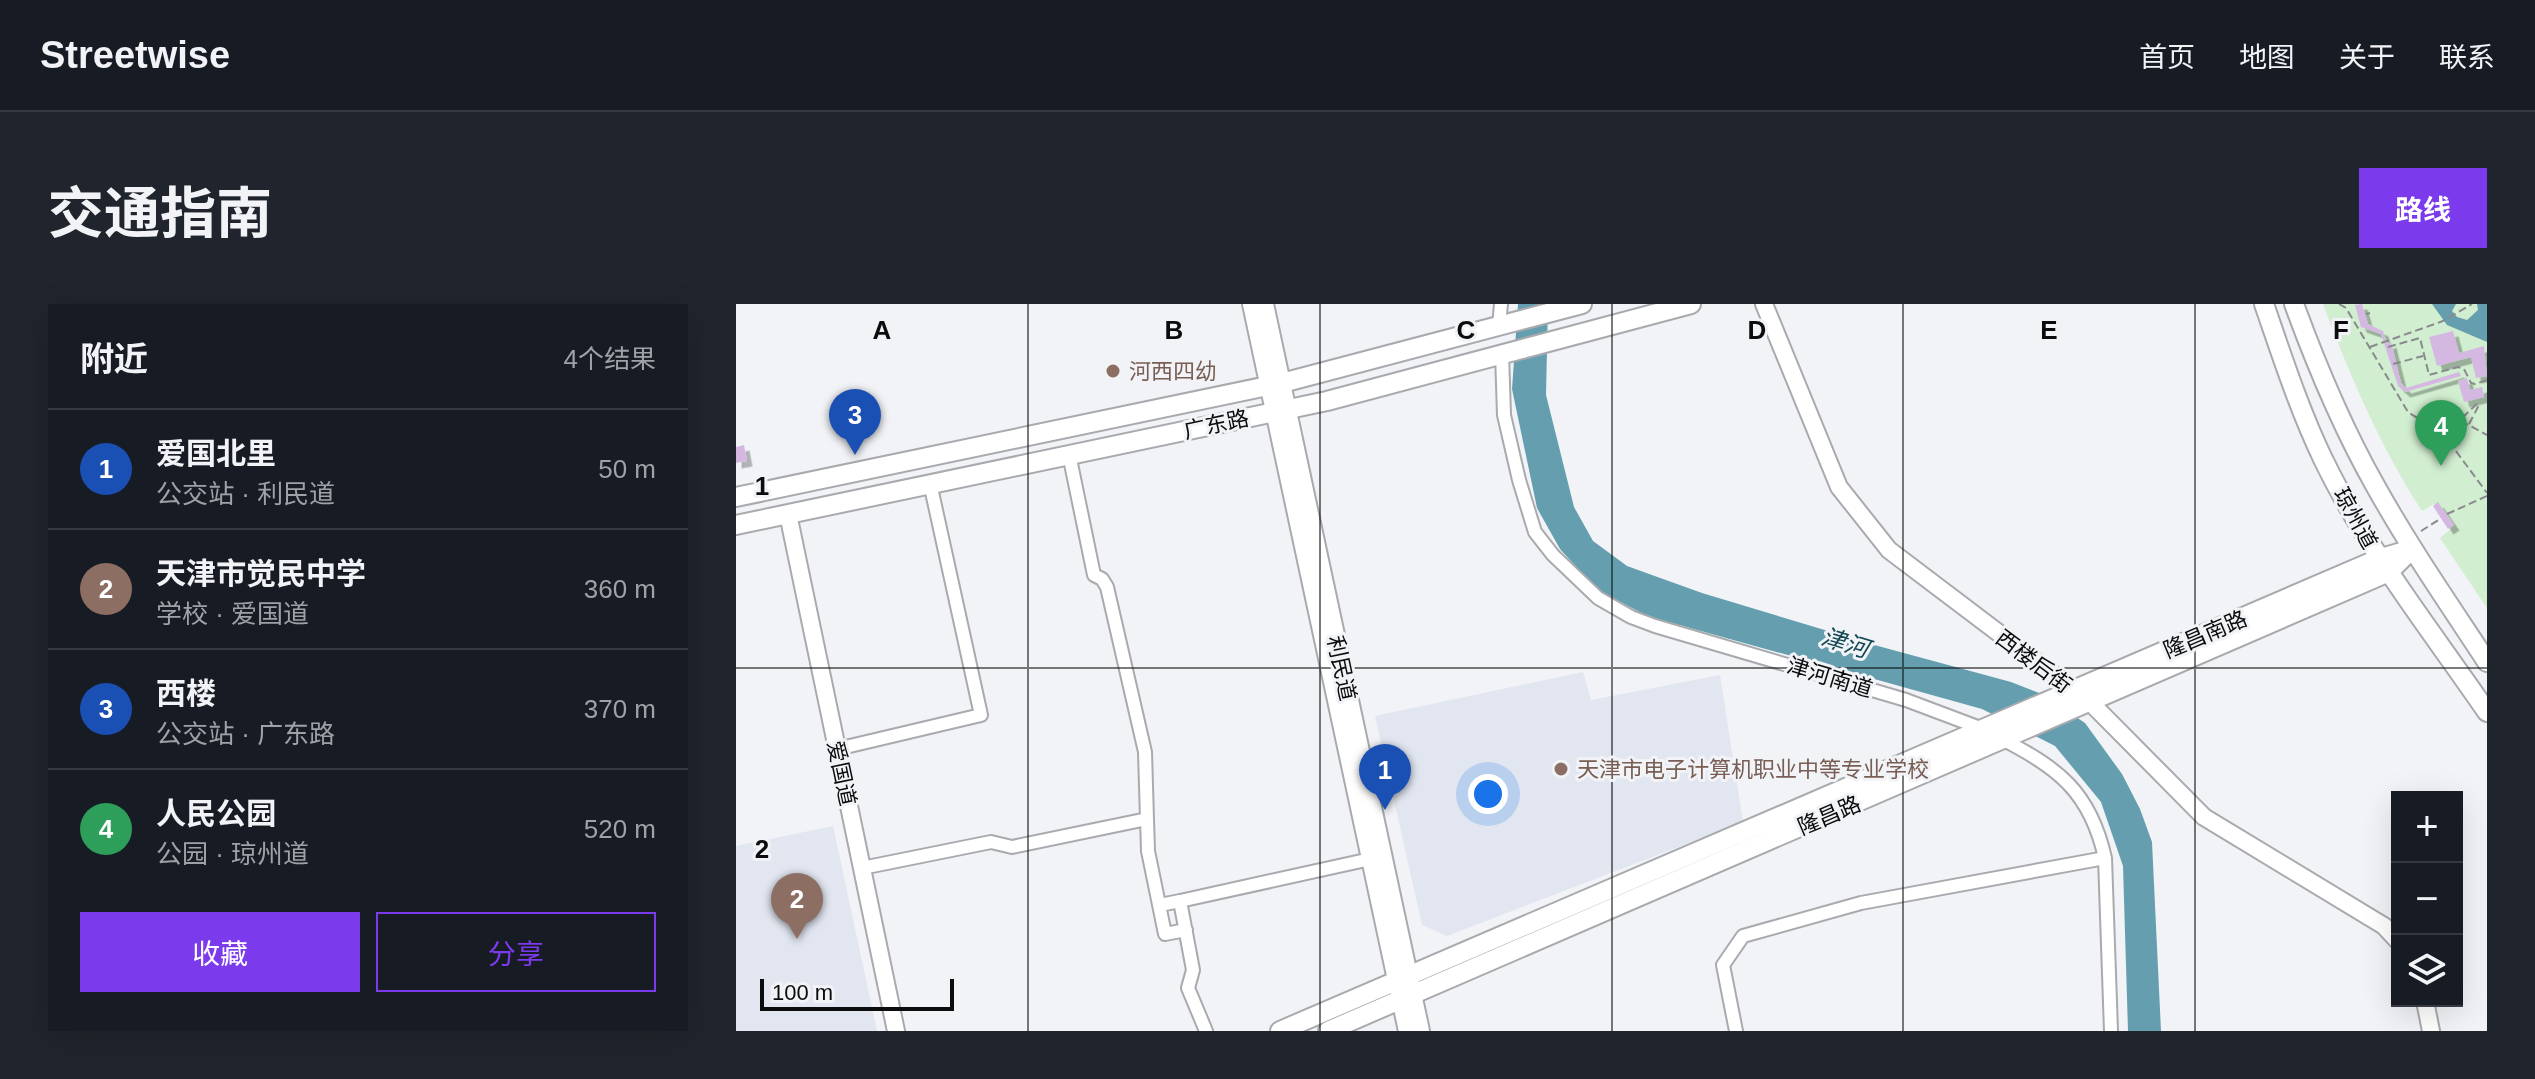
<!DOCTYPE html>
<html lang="zh">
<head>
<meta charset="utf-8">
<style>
	:root { --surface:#171b24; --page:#20242c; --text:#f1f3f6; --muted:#9ea1a6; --line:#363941; --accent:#7c3aed }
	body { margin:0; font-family:Arial,"Noto Sans SC",sans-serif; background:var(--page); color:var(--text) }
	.controls { position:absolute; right:24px; bottom:24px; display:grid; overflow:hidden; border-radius:0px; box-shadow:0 8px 32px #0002 }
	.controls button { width:72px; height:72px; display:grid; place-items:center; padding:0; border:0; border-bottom:2px solid var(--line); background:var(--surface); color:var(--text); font:40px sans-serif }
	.scale { position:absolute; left:24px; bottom:20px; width:194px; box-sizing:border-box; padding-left:8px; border:4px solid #0b0c0d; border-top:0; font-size:22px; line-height:28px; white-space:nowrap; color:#0b0c0d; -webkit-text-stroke:6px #f1f3f7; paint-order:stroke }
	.you { position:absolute; left:752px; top:490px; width:28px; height:28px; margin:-20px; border:6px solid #fff; border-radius:50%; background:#1a73e8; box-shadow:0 0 0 12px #1a73e833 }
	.badge { display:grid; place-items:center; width:52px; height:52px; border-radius:50%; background:var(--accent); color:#fff; font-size:26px; font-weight:700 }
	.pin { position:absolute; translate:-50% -66px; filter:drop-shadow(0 2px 4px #0008) }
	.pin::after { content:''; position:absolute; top:42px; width:28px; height:24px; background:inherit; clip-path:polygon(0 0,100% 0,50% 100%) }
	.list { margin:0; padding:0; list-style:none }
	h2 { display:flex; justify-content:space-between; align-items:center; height:104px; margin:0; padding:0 32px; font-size:34px }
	h2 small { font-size:26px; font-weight:400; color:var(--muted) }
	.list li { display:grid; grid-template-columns:52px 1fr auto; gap:24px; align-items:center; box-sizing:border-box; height:120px; padding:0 32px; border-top:2px solid var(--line) }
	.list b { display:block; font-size:30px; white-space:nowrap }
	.list p { margin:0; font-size:26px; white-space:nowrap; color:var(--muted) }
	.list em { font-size:26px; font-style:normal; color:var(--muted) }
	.actions { display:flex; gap:16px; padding:24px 32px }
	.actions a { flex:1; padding:18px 0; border:2px solid var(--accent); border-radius:0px; text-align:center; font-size:28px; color:var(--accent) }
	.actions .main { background:var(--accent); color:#fff }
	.icon { flex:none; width:44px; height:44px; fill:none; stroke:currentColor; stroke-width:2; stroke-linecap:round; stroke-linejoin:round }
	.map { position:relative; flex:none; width:1751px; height:727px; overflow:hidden; border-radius:0px }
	header { display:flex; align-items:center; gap:48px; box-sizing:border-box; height:112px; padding:0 40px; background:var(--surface); border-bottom:2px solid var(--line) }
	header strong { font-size:38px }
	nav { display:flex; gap:44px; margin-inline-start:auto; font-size:28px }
	.intro { display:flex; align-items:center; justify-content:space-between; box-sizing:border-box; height:192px; padding:0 48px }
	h1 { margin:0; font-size:56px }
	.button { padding:20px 36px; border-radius:0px; background:var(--accent); color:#fff; font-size:28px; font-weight:700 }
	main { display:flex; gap:48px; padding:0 48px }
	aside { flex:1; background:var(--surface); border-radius:0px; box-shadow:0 8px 32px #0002 }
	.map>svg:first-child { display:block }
</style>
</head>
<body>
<header>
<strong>Streetwise</strong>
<nav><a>首页</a><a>地图</a><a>关于</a><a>联系</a></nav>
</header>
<div class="intro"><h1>交通指南</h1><a class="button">路线</a></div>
<main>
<aside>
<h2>附近<small>4个结果</small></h2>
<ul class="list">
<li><span class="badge" style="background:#1a4fb4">1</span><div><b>爱国北里</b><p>公交站 · 利民道</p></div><em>50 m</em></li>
<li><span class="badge" style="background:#8d6e63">2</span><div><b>天津市觉民中学</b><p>学校 · 爱国道</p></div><em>360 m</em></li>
<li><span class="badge" style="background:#1a4fb4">3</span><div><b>西楼</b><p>公交站 · 广东路</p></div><em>370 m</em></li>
<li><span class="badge" style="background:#2e9e5b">4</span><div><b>人民公园</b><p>公园 · 琼州道</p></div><em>520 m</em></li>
</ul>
<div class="actions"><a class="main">收藏</a><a>分享</a></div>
</aside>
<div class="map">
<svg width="1751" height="727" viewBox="0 0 1751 727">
	<defs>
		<filter id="shadow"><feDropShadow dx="5.5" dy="5.5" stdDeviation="0" flood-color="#0004"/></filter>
	</defs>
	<rect width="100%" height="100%" fill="#f1f3f7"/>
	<path fill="#e1e6f1" d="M847,368L855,396L984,371L1007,518L711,632L686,621L639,412Z
		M97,522L141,727H0V542Z"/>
	<path fill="#d1eed1" d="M1587,0H1751V304L1704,234L1715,225L1698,200L1686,207C1644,142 1614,72 1587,0Z"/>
	<path fill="#659faf" d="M782,0H812L810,91L838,203L857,237L891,262L966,289L1142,342L1275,378L1306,390L1349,419L1386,470L1404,505L1416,538L1425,727H1392L1387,562L1365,498L1319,442L1246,405L911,312L860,285L824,245L801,204L776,85Z
		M1696,0H1720L1716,7L1721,13L1731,16L1742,6L1741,0H1751V38L1711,21Z"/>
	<path fill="#d4b8e2" filter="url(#shadow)" d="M1626,0L1632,20L1647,27L1651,40L1655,38L1665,79L1670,84L1723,68L1725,72L1669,88L1662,82L1645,30L1625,23L1619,1Z
		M1717,27L1723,49L1748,42L1751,72L1740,74L1735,53L1701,62L1693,33Z
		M1731,74L1734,86L1746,83L1748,93L1728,98L1722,77Z
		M8,141L11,157L0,159V143Z
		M1702,198L1718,221L1712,225L1697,202Z"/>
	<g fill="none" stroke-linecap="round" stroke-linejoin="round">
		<defs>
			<path id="minor" d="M763,22L765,0
				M766,49L768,111L783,176L799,228L817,251L862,294L895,313L919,322L1170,396L1247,425
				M1264,434C1322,464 1354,487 1369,554L1375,727
				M101,445L245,411L194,179
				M411,515L412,547L429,630L450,626
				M126,564L255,538L276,543L411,515L409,448L371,283L366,275L358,271L333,150
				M444,597L639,554
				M424,601L444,597L457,666L452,684L470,727
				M1000,727L987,661L1007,632L1125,599L1369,554"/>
			<path id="tertiary" d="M515,0L671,727
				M529,0L685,727
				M1028,0L1103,183L1153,246L1355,399L1468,513L1648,622L1661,636
				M52,210L160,727
				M1689,697L1695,727"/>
			<path id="secondary" d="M1528,0C1546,52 1563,105 1587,155C1631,246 1694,325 1751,408
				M1558,0C1581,63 1607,125 1640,183C1674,244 1713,300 1751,358
				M0,193L546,79L846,0
				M0,221L591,97L955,0
				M544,727L1642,255L1676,245
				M592,727L1653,268L1674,247"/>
		</defs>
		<use href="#minor" stroke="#a8aaae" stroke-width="16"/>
		<use href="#tertiary" stroke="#a8aaae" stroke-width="20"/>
		<use href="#secondary" stroke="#a8aaae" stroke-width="22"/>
		<path stroke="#888a8c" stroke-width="2" stroke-dasharray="8 4" stroke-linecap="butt" d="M1603,0L1610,4L1672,108L1708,131L1751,189
			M1630,10L1634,9
			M1634,43L1707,17L1736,0
			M1652,43L1684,34L1693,71L1722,63L1728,65L1735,79L1739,80L1751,76
			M1657,60L1687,52
			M1725,117L1751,131
			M1733,120L1743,101
			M1709,130L1743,98
			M1711,210L1751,192
			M1685,227L1704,215"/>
		<use href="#minor" stroke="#fff" stroke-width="12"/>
		<use href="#tertiary" stroke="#fff" stroke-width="16"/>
		<use href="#secondary" stroke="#fff" stroke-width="18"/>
	</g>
	<path fill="none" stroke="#0b0c0d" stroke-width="2" stroke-opacity="0.55" d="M292,0V727M584,0V727M876,0V727M1167,0V727M1459,0V727M0,364H1751"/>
	<g fill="#8d6e63" stroke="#f1f3f7" stroke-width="3">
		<circle cx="377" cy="67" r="8"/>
		<circle cx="825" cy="465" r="8"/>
	</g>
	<g text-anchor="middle" stroke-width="6" stroke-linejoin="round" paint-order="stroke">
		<g font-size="22" fill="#785e54" stroke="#f1f3f7" text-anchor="start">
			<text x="393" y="75">河西四幼</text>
			<text x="841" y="473">天津市电子计算机职业中等专业学校</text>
		</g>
		<g font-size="22" fill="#0b0c0d" stroke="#f1f3f7">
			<text transform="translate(480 120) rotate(-12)" y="8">广东路</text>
			<text transform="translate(1620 214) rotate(61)" y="8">琼州道</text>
			<text transform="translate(1469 330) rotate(-23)" y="8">隆昌南路</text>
			<text transform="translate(1298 357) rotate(37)" y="8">西楼后街</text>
			<text transform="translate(606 364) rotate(78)" y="8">利民道</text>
			<text transform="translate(1094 373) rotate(17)" y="8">津河南道</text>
			<text transform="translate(106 469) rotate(78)" y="8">爱国道</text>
			<text transform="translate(1093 511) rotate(-23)" y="8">隆昌路</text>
		</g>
		<g font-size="24" font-style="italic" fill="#144854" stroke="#f1f3f7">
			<text transform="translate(1109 339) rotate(17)" y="8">津河</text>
		</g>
	</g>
	<g font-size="26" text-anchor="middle" font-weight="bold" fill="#0b0c0d" stroke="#f1f3f7" stroke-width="6" stroke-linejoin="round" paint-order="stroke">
		<text x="146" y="35">A</text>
		<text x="438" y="35">B</text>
		<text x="730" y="35">C</text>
		<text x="1021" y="35">D</text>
		<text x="1313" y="35">E</text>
		<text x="1605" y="35">F</text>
		<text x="26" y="191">1</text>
		<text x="26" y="554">2</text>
	</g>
</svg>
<div class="controls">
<button>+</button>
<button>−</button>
<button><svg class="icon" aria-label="layers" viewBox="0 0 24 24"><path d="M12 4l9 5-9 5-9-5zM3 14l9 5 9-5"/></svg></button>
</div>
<div class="scale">100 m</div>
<div class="you"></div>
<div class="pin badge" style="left:649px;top:506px;background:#1a4fb4">1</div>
<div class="pin badge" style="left:61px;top:635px;background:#8d6e63">2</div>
<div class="pin badge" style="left:119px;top:151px;background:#1a4fb4">3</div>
<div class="pin badge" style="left:1705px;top:162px;background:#2e9e5b">4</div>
</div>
</main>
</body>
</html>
